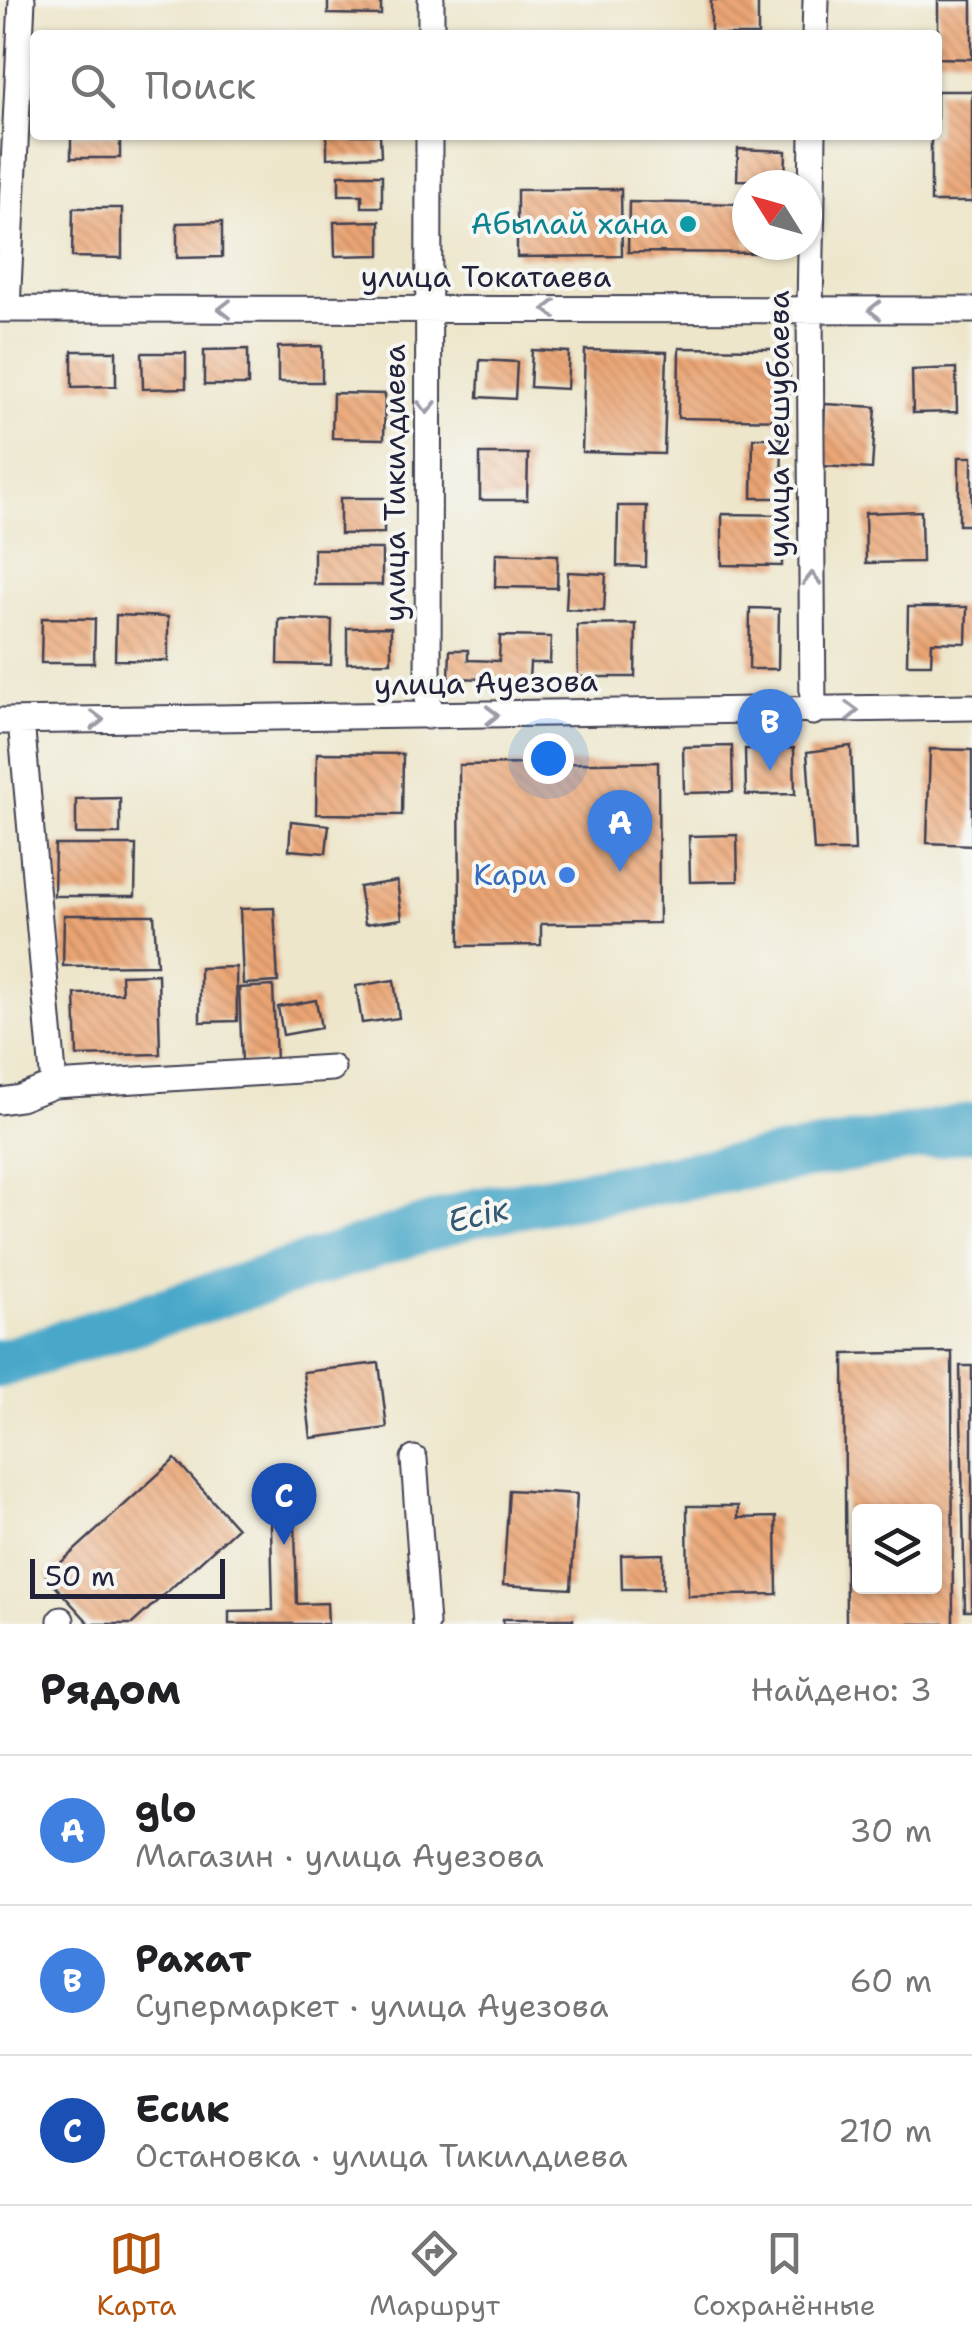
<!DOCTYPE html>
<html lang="ru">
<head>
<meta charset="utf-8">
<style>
	:root { --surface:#fff; --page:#f6f6f6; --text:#202124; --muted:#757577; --line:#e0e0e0; --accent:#b45309 }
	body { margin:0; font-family:"Shantell Sans",sans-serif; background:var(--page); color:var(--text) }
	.controls { position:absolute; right:30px; bottom:30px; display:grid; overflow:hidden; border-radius:10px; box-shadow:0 2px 8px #0004 }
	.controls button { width:90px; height:90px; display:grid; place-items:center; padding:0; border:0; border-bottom:2px solid var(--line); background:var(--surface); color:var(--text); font:50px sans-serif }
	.compass { position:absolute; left:732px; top:170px; width:90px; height:90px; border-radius:50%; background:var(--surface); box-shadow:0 2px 8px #0004; rotate:307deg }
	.scale { position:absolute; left:30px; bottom:25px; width:195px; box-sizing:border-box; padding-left:10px; border:5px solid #22223b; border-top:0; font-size:28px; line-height:35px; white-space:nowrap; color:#22223b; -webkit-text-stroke:8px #f6f6f2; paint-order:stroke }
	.you { position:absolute; left:548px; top:758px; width:35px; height:35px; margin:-25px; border:8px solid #fff; border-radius:50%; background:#1a73e8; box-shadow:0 0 0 15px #1a73e833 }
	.badge { display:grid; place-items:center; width:65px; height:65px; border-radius:50%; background:var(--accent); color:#fff; font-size:32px; font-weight:700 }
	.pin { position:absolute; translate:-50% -82px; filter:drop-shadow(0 2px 5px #0008) }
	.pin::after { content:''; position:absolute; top:52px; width:35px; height:30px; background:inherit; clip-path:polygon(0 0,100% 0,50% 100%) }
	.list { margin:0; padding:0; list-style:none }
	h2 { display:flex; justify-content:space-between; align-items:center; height:130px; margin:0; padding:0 40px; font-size:42px }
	h2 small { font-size:32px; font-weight:400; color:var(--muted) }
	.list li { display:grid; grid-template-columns:65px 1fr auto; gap:30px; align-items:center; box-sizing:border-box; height:150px; padding:0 40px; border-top:2px solid var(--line) }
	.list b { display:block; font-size:38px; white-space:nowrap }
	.list p { margin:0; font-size:32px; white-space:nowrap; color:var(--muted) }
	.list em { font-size:32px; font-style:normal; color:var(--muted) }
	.icon { flex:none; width:55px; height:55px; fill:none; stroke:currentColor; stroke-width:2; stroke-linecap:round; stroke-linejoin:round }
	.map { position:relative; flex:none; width:972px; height:1624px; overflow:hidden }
	.search { position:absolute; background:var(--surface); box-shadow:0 2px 8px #0004; left:30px; right:30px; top:30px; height:110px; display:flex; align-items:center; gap:25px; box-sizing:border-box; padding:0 35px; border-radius:10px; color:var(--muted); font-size:38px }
	.sheet { height:580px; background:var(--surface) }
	nav { display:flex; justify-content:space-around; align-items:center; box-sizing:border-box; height:140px; border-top:2px solid var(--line); background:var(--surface); font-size:28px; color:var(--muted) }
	nav a { display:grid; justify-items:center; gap:5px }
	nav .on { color:var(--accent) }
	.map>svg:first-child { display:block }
</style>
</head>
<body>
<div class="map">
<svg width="972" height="1624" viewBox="0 0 972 1624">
	<defs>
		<pattern id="building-back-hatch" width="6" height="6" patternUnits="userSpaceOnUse" patternTransform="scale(2.5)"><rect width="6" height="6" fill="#eca674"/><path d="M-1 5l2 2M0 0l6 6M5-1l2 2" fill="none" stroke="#bf8760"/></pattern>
	</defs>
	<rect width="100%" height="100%" fill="#f6f6f2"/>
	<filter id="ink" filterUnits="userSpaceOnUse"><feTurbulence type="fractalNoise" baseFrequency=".01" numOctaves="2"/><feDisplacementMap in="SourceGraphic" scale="20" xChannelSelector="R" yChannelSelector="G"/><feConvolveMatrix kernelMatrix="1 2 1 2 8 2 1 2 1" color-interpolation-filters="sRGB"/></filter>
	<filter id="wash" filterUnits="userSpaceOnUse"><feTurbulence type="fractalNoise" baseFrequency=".0048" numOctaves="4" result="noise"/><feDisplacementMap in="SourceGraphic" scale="40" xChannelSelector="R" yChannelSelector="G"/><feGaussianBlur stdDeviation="2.25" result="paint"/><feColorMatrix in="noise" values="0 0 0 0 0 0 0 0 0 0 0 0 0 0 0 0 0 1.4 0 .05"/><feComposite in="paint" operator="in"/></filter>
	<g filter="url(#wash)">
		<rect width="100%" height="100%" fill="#ede6cb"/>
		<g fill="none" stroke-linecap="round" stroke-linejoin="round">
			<path stroke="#4aa8c9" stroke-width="48" d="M0,1364L476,1212L972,1127"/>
		</g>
		<g id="blocks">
			<path fill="url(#building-back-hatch)" fill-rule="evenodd" d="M328,0H381V15L328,14Z
				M711,0H758V35H711Z
				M938,0H972V59L938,58Z
				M937,91H972V202H931V135H937Z
				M71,135H120V158H71Z
				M327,135H380L381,156L327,158Z
				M738,149L786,151L785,181L737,180Z
				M339,175H382V207H362V195H339Z
				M621,189L622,256L517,257V190Z
				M629,202L747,204V245H777V253L628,252Z
				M73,208H122V258L72,257Z
				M380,221V255L335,256L334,222Z
				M222,222V257L177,258V223Z
				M322,346V382H278V347Z
				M679,348L772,349L779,353L790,367L789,420L678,418Z
				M248,349V385H204V350Z
				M532,350L569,352L567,389L530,387Z
				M585,350L667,352L664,454L582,452Z
				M72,351H116V386L72,387Z
				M142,353H186V388L143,389Z
				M480,360L517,362L515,399L478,397Z
				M956,368L957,412L913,413L912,370Z
				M333,393L385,394L384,439L332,438Z
				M825,404L876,407L872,469L822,466Z
				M753,438H782L781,498H752Z
				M480,454H528L527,500H480Z
				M959,457H972V525H959Z
				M340,498H384V533L340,534Z
				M618,506H647L646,567L617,566Z
				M921,511L922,562L866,563L865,513Z
				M722,514L783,515L782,566L722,565Z
				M314,549H382V585H314Z
				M496,553L558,555L557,588L495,587Z
				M568,572L606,574L604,611L566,609Z
				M908,607H967L966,643L932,642L931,664H907Z
				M750,608L779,609L778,669H749Z
				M116,615L168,617V661L115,660Z
				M42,618L95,619L94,663H41Z
				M279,619L332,620L331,665L278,664Z
				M636,624L635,677H578L577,625Z
				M391,627V662L347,663V628Z
				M500,636L551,637L550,663H530L529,680L449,678L450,650H468V660L499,661Z
				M732,746L733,792L684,793L683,747Z
				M851,746L855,851H814L807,752Z
				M794,748L795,794L746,795L745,749Z
				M930,749L972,750V845L927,843Z
				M317,753L403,754L402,815L316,814Z
				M658,762L659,923L541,924V945L460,946L459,765Z
				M120,798V834H76V799Z
				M291,821L329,825L326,853L289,850Z
				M737,835L738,881L690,882L689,836Z
				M55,845H136L135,896H54Z
				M397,881L402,919L365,924L359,887Z
				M274,908L278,982L243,984L240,909Z
				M64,915H154L157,965L63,966Z
				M236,967L237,1021L200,1022V968Z
				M158,974L160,1054L77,1056L75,994L122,993L121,975Z
				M394,980L399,1018L362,1023L356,986Z
				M273,986L276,1061L242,1062L239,988Z
				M316,1000L321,1028L283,1035L278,1007Z
				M952,1352L953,1624H846L844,1354ZM860,1512H934V1586H860Z
				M379,1363L387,1428L311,1438L303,1372Z
				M960,1366H972V1611H965Z
				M175,1459L237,1528L132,1624H90L46,1576Z
				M294,1485L297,1604L327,1603L328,1624H229V1611L273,1610L270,1486Z
				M509,1490L577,1494L571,1589L503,1585Z
				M687,1506H738V1518L776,1517L777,1594L688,1596Z
				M663,1554V1589H622L621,1555Z
				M503,1619H573V1624H503Z"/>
		</g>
	</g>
	<g filter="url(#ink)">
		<use href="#blocks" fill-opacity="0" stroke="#403f51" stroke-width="2.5"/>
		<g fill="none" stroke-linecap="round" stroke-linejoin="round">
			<defs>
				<path id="minor" d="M431,35V0
					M815,35L816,0
					M0,309L972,310
					M7,309L22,0
					M813,712L810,310L813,135
					M428,716L429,135
					M0,721L972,707
					M54,1085L332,1068
					M0,1101L20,1098L54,1085L21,721
					M414,1459L426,1624
					M61,1624V1620"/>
			</defs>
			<use href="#minor" stroke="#403f51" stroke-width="29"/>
			<use href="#minor" stroke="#fff" stroke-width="25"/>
		</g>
		<defs><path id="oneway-chevron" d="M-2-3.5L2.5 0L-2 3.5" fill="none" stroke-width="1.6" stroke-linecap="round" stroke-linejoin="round" transform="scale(2.5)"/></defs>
		<g stroke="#9c9ca7">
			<use href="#oneway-chevron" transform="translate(225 309) rotate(-180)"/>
			<use href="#oneway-chevron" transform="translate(550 309) rotate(-180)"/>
			<use href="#oneway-chevron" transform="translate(875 310) rotate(-180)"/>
			<use href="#oneway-chevron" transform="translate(427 407) rotate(90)"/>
			<use href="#oneway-chevron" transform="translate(812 579) rotate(-90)"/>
			<use href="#oneway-chevron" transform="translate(852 711) rotate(-2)"/>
			<use href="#oneway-chevron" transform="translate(492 715) rotate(-1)"/>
			<use href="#oneway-chevron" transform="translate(97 720) rotate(-1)"/>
		</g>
	</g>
	<circle fill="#0f9aa8" stroke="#f6f6f2" stroke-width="4" cx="688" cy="224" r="10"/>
	<circle fill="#3f7fe0" stroke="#f6f6f2" stroke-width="4" cx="567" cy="875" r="10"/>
	<g text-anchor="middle" stroke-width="8" stroke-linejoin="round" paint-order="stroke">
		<g font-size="30" fill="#0d838f" stroke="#f6f6f2" text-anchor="end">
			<text x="668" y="234">Абылай хана</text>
		</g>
		<g font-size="30" fill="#22223b" stroke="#f6f6f2">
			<text x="486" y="287">улица Токатаева</text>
			<text transform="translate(779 424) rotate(-90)" y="10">улица Кешубаева</text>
			<text transform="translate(395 483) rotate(-90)" y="10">улица Тикилдиева</text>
			<text transform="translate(486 683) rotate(-1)" y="10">улица Ауезова</text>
		</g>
		<g font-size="30" fill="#366cbe" stroke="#f6f6f2" text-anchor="end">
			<text x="547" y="885">Кари</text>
		</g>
		<g font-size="32" font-style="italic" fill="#325874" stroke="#f6f6f2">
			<text transform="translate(478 1215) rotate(-14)" y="11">Есік</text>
		</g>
	</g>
</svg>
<div class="controls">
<button><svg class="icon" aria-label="layers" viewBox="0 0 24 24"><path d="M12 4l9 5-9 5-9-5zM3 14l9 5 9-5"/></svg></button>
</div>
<svg class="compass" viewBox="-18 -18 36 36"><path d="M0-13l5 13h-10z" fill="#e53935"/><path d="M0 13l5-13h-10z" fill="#757577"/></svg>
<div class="scale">50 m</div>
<div class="you"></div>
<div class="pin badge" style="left:620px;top:872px;background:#3f7fe0">A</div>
<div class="pin badge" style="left:770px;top:771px;background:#3f7fe0">B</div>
<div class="pin badge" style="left:284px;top:1545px;background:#1a4fb4">C</div>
<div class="search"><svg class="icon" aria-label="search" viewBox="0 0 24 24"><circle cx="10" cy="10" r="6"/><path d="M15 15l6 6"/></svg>Поиск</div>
</div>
<section class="sheet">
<h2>Рядом<small>Найдено: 3</small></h2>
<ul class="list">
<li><span class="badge" style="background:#3f7fe0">A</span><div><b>glo</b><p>Магазин · улица Ауезова</p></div><em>30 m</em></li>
<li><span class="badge" style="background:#3f7fe0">B</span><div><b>Рахат</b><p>Супермаркет · улица Ауезова</p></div><em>60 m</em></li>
<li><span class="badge" style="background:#1a4fb4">C</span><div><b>Есик</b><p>Остановка · улица Тикилдиева</p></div><em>210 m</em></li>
</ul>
</section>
<nav>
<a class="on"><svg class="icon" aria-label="map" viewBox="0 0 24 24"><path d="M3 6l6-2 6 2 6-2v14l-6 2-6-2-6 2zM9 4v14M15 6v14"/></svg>Карта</a>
<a><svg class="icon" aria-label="directions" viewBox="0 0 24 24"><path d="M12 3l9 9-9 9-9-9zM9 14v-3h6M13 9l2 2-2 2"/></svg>Маршрут</a>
<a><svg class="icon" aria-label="saved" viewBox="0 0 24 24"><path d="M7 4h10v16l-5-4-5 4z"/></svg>Сохранённые</a>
</nav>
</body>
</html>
